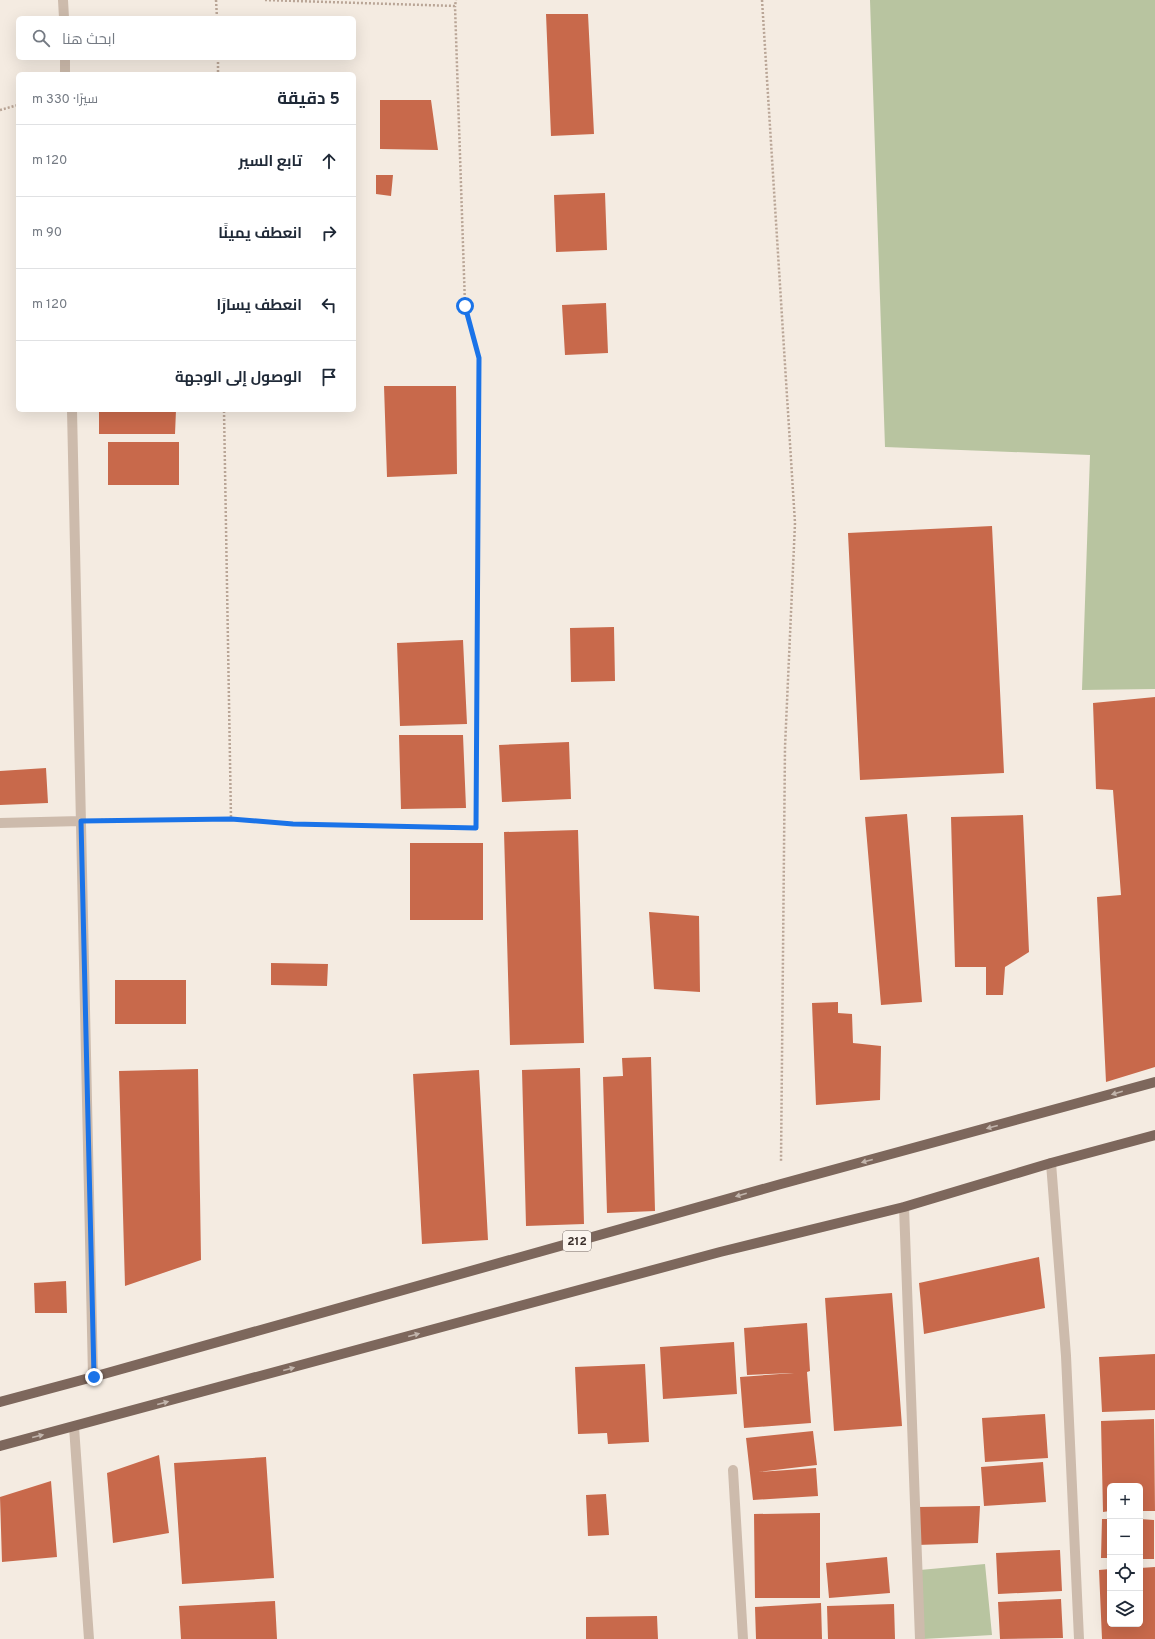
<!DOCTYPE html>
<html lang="ar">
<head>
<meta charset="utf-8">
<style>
	:root { --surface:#fff; --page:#f6f6f7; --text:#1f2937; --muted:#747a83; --line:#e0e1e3 }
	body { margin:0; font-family:Overpass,Cairo,sans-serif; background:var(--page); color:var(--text); direction:rtl }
	.controls { position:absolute; right:12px; bottom:12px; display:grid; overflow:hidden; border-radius:6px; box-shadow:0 4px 16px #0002 }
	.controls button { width:36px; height:36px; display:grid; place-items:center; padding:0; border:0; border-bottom:1px solid var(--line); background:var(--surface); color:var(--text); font:20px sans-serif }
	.stop { position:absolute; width:12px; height:12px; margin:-9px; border:3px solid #1a73e8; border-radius:50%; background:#fff }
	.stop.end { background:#1a73e8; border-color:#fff; box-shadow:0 1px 4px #0008 }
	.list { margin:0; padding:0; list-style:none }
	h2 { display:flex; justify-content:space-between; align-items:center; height:52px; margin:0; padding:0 16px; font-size:17px }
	h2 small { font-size:13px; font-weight:400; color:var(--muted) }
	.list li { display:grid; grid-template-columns:26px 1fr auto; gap:12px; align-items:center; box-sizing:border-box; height:72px; padding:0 16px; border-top:1px solid var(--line) }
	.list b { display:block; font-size:15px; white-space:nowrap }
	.list em { font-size:13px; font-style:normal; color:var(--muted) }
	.icon { flex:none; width:22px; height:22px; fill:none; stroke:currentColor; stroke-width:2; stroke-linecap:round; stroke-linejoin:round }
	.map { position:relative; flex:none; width:1155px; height:1639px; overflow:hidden; direction:ltr }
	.search { position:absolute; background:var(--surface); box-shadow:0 4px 16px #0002; left:16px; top:16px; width:340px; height:44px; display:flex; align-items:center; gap:10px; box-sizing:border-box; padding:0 14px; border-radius:6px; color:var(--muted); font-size:15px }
	.panel { position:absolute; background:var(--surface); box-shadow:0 4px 16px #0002; left:16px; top:72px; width:340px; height:340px; border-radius:6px; direction:rtl }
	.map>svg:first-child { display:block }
</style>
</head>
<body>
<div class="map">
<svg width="1155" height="1639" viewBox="0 0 1155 1639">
	<rect width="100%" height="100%" fill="#f4ebe1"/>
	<path fill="#b8c4a0" d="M870,0H1155V689L1082,690L1090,455L885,447Z
		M985,1564L992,1635L923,1639L920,1570Z"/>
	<path fill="#c8694b" d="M546,14H588L594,134L551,136Z
		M380,100H431L438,150L380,149Z
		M376,175H393L391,196L376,194Z
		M605,193L607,250L556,252L554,195Z
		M606,303L608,353L565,355L562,305Z
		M384,386H456L457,474L387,477Z
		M99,410H176L175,434H99Z
		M108,442H179V485H108Z
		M992,526L1004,773L860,780L848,533Z
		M614,627L615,681L571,682L570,628Z
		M463,640L467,724L400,726L397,643Z
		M1155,697V1067L1106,1082L1097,897L1121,895L1113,790L1096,789L1093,703Z
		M399,735H463L466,808L401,809Z
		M569,742L571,799L502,802L499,745Z
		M46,768L48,803L0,805V771Z
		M907,814L922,1002L881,1005L865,817Z
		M1023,815L1029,952L1005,967L1003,995H986V967H955L951,817Z
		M578,830L584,1043L510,1045L504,832Z
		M410,843H483V920H410Z
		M649,912L699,916L700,992L654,989Z
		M271,963L328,964L327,986L271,985Z
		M115,980H186V1024H115Z
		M838,1002V1013L852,1014L853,1043L881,1046L880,1100L816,1105L812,1003Z
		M651,1057L655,1211L607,1213L603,1077L623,1076L622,1058Z
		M580,1068L584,1224L526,1226L522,1070Z
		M198,1069L201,1260L125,1286L119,1071Z
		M479,1070L488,1240L422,1244L413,1074Z
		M1039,1257L1045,1308L924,1334L919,1283Z
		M66,1281L67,1313H35L34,1283Z
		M892,1293L902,1426L834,1431L825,1298Z
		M807,1323L810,1371L807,1372L811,1423L744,1428L740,1377L794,1373L747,1375L744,1328Z
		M734,1342L737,1394L663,1399L660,1347Z
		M1155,1354V1410L1102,1412L1099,1357Z
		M645,1364L649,1442L608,1444L607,1433L578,1434L575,1367Z
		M1045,1414L1048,1458L985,1462L982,1418Z
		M1154,1419L1155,1511H1140V1486H1110V1511L1103,1512L1101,1421Z
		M813,1431L817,1465L758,1472L816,1468L818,1496L753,1500L746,1438Z
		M159,1455L169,1533L113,1543L107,1473Z
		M266,1457L274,1578L182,1584L174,1463Z
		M1043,1462L1046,1502L984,1506L981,1467Z
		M51,1481L57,1557L2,1562L0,1497Z
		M606,1494L609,1535L588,1536L586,1495Z
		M980,1506L978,1543L917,1545L918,1507Z
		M820,1513V1598H755L754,1514Z
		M1102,1519H1110V1558H1101Z
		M1140,1519L1154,1520V1559H1140Z
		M1060,1550L1062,1591L998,1594L996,1553Z
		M887,1557L890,1593L829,1598L826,1563Z
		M1155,1567V1639H1102L1099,1570L1110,1569V1624H1140V1568Z
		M1061,1599L1063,1638L1000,1639L998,1602Z
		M275,1601L277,1639H181L179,1606Z
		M821,1603L822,1639H756L755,1607Z
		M894,1604L895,1639H828L827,1606Z
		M657,1616L658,1639H586V1617Z"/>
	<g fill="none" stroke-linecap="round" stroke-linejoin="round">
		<path stroke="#b9a596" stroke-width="2.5" stroke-dasharray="2 2" stroke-linecap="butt" d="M216,0L217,18
			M265,0L455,6L456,0
			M762,0L795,523L785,747L781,1162
			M218,58V74
			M0,110L18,105
			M231,819L293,824L476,828L479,358L465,305L455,6
			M101,820L231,819L224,410"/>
		<path stroke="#cdbbac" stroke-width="10" d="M63,0L64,18
			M65,58V74
			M72,410L93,1377
			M0,823L81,821
			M1051,1163L1066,1356L1079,1639
			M904,1207L920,1639
			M74,1427L89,1639
			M733,1470L743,1639"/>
		<path stroke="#7d675c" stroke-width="10" d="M0,1402L93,1377L781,1184L1155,1082
			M0,1446L720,1252L904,1207L1051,1163L1155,1135"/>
	</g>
	<defs><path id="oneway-solid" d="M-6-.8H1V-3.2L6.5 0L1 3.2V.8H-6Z"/></defs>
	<g fill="#c2b5ac">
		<use href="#oneway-solid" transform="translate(1117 1093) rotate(164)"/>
		<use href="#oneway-solid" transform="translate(992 1127) rotate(165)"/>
		<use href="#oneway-solid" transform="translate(867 1161) rotate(165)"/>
		<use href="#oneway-solid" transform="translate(741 1195) rotate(164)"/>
		<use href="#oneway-solid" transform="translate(414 1335) rotate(-15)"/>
		<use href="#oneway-solid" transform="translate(289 1369) rotate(-15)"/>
		<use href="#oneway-solid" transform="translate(163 1403) rotate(-15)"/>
		<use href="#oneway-solid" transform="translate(38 1436) rotate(-14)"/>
	</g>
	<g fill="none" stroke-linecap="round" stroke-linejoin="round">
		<path stroke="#1a73e8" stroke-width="5" d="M94,1377L81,821L231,819L293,824L476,828L479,358L465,306"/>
	</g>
	<g text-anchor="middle" stroke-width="3" stroke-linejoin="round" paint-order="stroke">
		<rect fill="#fbf5ee" stroke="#756b66" stroke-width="1" x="563" y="1231" width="28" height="20" rx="3"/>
		<g font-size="12" font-weight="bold" fill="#3b302b">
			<text x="577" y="1245">212</text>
		</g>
	</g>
</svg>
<div class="controls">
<button>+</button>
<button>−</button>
<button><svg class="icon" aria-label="locate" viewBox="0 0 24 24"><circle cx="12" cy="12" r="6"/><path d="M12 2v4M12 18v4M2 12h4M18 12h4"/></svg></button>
<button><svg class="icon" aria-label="layers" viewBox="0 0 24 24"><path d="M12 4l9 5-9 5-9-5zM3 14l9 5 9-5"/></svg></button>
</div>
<div class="stop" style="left:465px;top:306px"></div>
<div class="stop end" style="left:94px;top:1377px"></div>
<div class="search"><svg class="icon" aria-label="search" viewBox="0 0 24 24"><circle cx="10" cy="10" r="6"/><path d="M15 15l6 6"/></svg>ابحث هنا</div>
<section class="panel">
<h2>5 دقيقة<small>سيرًا · 330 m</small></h2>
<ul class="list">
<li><svg class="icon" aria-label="ahead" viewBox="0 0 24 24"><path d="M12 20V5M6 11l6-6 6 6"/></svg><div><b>تابع السير</b></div><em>120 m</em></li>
<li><svg class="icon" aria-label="right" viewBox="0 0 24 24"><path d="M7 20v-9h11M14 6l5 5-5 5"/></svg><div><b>انعطف يمينًا</b></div><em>90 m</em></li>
<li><svg class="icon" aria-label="left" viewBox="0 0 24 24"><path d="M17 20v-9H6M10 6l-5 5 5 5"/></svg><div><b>انعطف يسارًا</b></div><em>120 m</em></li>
<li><svg class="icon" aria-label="arrive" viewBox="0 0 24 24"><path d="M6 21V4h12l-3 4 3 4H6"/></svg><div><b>الوصول إلى الوجهة</b></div></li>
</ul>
</section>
</div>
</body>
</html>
